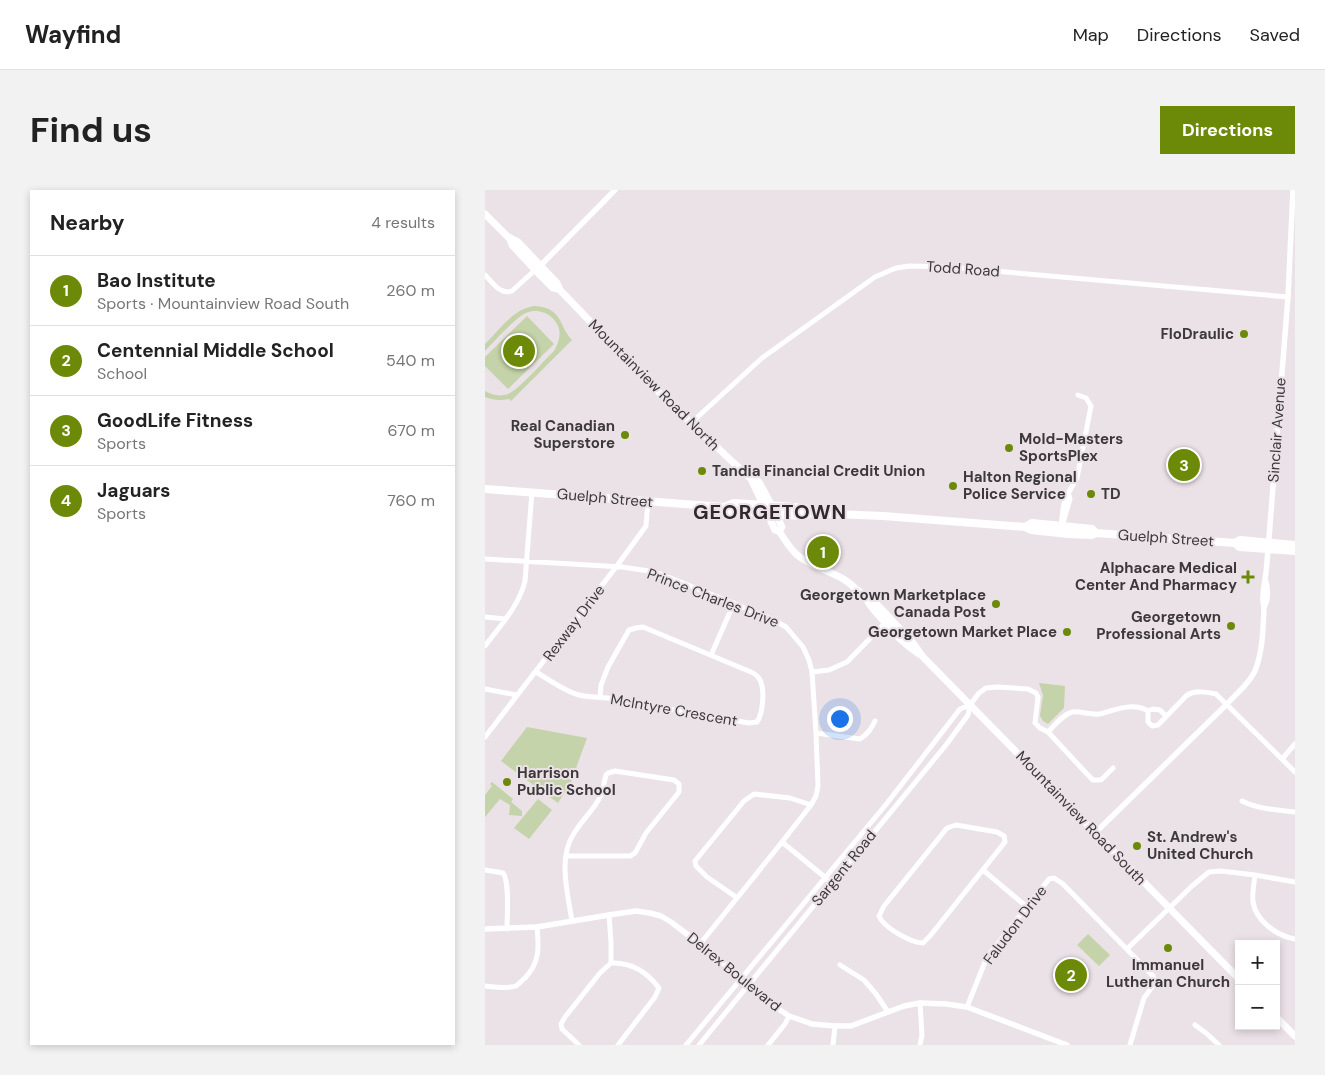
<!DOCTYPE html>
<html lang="en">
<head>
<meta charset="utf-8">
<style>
	:root { --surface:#fff; --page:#f2f2f2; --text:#222; --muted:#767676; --line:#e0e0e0; --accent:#6c8a08 }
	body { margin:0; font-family:"DM Sans",sans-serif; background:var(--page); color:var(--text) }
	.controls { position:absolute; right:15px; bottom:15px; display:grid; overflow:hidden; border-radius:0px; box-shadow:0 2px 8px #0003 }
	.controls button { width:45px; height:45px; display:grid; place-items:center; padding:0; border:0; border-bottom:1px solid var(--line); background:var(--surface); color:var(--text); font:25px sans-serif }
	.you { position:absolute; left:354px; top:528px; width:18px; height:18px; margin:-12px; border:4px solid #fff; border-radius:50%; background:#1a73e8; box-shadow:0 0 0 8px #1a73e833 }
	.badge { display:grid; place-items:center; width:32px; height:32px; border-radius:50%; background:var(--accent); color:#fff; font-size:16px; font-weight:700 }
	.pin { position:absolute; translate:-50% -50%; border:2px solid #fff; box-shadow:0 1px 5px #0006 }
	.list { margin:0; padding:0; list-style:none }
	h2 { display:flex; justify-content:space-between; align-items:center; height:65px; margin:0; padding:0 20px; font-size:21px }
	h2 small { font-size:16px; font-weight:400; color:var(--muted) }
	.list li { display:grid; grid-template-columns:32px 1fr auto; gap:15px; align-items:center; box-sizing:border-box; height:70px; padding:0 20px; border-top:1px solid var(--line) }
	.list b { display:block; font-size:19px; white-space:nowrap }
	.list p { margin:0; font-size:16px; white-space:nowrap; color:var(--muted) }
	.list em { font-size:16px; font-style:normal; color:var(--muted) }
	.map { position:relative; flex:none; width:810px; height:855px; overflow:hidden; border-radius:0px }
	header { display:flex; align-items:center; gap:30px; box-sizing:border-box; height:70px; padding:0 25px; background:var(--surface); border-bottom:1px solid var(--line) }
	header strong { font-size:24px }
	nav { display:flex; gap:28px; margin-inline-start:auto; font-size:18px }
	.intro { display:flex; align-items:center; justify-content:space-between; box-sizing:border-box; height:120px; padding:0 30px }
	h1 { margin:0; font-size:35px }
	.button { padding:12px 22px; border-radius:0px; background:var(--accent); color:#fff; font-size:18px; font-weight:700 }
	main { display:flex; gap:30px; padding:0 30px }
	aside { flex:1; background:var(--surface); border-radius:0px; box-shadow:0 2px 8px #0003 }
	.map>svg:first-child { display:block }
</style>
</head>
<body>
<header>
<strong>Wayfind</strong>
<nav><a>Map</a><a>Directions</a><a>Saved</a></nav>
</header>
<div class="intro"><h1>Find us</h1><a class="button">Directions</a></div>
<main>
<aside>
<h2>Nearby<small>4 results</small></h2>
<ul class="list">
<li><span class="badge">1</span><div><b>Bao Institute</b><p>Sports · Mountainview Road South</p></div><em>260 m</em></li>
<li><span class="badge">2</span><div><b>Centennial Middle School</b><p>School</p></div><em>540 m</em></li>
<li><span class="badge">3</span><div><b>GoodLife Fitness</b><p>Sports</p></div><em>670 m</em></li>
<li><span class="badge">4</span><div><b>Jaguars</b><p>Sports</p></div><em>760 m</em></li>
</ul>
</aside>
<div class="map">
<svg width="810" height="855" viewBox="0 0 810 855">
	<rect width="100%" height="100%" fill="#ebe2e7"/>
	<path fill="#c4d3a9" d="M50,116C78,118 73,135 87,150L26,211L24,209C15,211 8,210 0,207V201C7,205 15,207 23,204C34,200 59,170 69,161C74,152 77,143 72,134C66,123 53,118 41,123C31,127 9,152 0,161V154C14,140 29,118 50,116Z
		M42,126L69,154L23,199L0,176V167Z
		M554,493L580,496L579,518L563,534L558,531L555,526L558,505Z
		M42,537L102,548L86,592L73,613L16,571Z
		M7,592L28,609L26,612L37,621V626L24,625L25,615L15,609L0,627V605L7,596L5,594Z
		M53,609L67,620L44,649L29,638Z
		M603,744L625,765L614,776L592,755Z"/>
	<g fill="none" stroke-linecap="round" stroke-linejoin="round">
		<path stroke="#fff" stroke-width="5" d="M0,85C8,93 15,105 27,101L50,80
			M206,233L277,168L390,87L411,78L425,76L464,77L803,107
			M578,333L585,309L584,305
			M576,337L578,319L580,309L592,288L606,216L601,208L593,205
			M0,369L137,377L164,381L178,385L287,429L301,437L318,457L324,470L327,482L331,543L333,596L331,606L326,615L297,652L215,754
			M0,427L20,429
			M0,456C15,436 34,416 40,391L47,302
			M226,465L249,413
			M51,482C65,490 79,501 94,505C102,507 113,507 122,508L264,533L272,532C278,523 281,496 273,487C271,485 269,483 266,482L158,437L151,438L144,440L123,477L116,495L115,507
			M327,482L344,480L362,472L402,431
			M0,499L32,505
			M663,521V532L667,536L673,535L702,505C711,500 721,502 731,504L810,582
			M563,542C570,535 577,525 587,522C594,521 603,524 610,524C615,525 621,522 625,521C638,517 652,514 663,521L668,519L675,520L681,526
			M331,543L375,549C383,544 386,539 390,531
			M0,547L131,377L161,336L163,311
			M797,569L810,554
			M757,611C773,619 792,620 810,622
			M471,635L512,642L519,646L520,652L445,746L438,753C426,753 398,737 394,726L399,716L462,638Z
			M297,652L347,693
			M81,666H145L150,663L161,643L194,602V594L189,590L130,581L123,583L121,585C119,592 118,601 115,607C109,620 95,632 88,645C73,669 83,705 87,731
			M0,680L18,683C25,692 22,726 22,739
			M498,680L542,717
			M770,685C769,694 767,703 768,712C771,731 792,746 810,749
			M251,707L222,687L211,676L210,671L259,611L269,604L305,608L326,615
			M124,725L126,752V773
			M642,759L707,696L724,682L736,681L770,685L810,692
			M355,775L379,790L391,804L403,822
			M0,796C10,797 22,799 31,796C34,794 37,790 40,788C55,772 54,758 52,737
			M482,817L502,767L564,689L569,688L578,694L668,786L670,793L659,808L645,855
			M710,835L721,843L734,855
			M94,855L77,839L76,834L80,827L115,783L126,773C146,772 162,782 174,798L170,807L133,855
			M201,855L403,612L475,519L485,515L494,503L501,498L512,497L543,499L551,503L553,507L550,533L555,538L563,542L602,584L608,590H616L628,578
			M214,855L461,555L483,525L485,515
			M283,855L300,834L304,826
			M348,855L350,836
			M435,855L437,845L435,813"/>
		<path stroke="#fff" stroke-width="5.5" d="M54,77L130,0
			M779,417C776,407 779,399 780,389C782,379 782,369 783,360L803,107L808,0
			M610,643L742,514C751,504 764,494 770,481C778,461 778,438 779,417C783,410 783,400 781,392
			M0,739L52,737L124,725L151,721L165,723L176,726L186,732L215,754L292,818L304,826L327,834L350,836H366L419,816L435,813L461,814L482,817L582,855"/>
		<path stroke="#fff" stroke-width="7" d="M0,24L23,47L33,52L72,93L75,100L161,190L206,233L266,289L274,292L287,316L297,337L294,341
			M24,47L27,55L50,80L68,98L75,100
			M266,289L290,340L294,341C299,349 304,357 311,364C324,376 344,380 360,390C369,396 376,405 386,408L428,453L438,467L754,789
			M380,406C384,416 389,420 396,428C407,442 419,454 434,464
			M791,827L810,846"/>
		<path stroke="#fff" stroke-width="8" d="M0,299L239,317L247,322L320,326L325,323L398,326L540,337L546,340L583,344L607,345L611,343L750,353L755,350L810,355
			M239,317L249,313L296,316L320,318L325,323
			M540,337L547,333L607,339L611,343
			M750,353L754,357L810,361"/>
	</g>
	<g fill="#6c8a08" stroke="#ebe2e7" stroke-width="2">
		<circle cx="759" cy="144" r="5"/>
		<circle cx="140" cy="245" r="5"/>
		<circle cx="524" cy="258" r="5"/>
		<circle cx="217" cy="281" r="5"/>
		<circle cx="468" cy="296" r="5"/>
		<circle cx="606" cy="304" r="5"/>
		<path d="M760.5 379.5h5v5h5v5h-5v5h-5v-5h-5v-5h5z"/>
		<circle cx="511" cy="414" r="5"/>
		<circle cx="746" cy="436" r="5"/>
		<circle cx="582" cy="442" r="5"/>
		<circle cx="22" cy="592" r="5"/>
		<circle cx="652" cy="656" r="5"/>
		<circle cx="683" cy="758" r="5"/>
	</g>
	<g text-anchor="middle" stroke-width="4" stroke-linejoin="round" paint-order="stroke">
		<g font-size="15" fill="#3d393b" stroke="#ebe2e7">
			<text transform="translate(478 79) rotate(4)" y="5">Todd Road</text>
			<text transform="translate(169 195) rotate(45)" y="5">Mountainview Road North</text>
			<text transform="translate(792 240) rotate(-86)" y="5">Sinclair Avenue</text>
			<text transform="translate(120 308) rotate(5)" y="5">Guelph Street</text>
			<text transform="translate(681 348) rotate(4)" y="5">Guelph Street</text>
			<text transform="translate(228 408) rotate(21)" y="5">Prince Charles Drive</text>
			<text transform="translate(89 433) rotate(-53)" y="5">Rexway Drive</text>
			<text transform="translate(189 520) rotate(10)" y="5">McIntyre Crescent</text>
			<text transform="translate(596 628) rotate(46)" y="5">Mountainview Road South</text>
			<text transform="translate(359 678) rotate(-51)" y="5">Sargent Road</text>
			<text transform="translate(530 735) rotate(-53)" y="5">Faludon Drive</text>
			<text transform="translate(249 782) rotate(39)" y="5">Delrex Boulevard</text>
		</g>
		<g font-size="15" font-weight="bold" fill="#3d393b" stroke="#ebe2e7" text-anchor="end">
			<text x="749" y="149">FloDraulic</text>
			<text x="130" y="241">Real Canadian<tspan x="130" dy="17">Superstore</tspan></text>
			<text x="534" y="254" text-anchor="start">Mold-Masters<tspan x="534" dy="17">SportsPlex</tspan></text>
			<text x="227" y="286" text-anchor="start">Tandia Financial Credit Union</text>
			<text x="478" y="292" text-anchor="start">Halton Regional<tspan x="478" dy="17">Police Service</tspan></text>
			<text x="616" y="309" text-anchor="start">TD</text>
			<text x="752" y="383">Alphacare Medical<tspan x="752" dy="17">Center And Pharmacy</tspan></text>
			<text x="501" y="410">Georgetown Marketplace<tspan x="501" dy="17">Canada Post</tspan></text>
			<text x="736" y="432">Georgetown<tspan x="736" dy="17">Professional Arts</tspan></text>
			<text x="572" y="447">Georgetown Market Place</text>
			<text x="32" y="588" text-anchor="start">Harrison<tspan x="32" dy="17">Public School</tspan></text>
			<text x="662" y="652" text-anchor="start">St. Andrew's<tspan x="662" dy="17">United Church</tspan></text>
			<text x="683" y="780" text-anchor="middle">Immanuel<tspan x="683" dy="17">Lutheran Church</tspan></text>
		</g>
		<g font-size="20" font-weight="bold" letter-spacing="1" fill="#30292c" stroke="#ebe2e7">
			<text x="285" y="329">GEORGETOWN</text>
		</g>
	</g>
</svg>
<div class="controls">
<button>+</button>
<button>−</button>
</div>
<div class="you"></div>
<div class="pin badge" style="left:338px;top:362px">1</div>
<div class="pin badge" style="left:586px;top:785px">2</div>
<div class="pin badge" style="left:699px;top:275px">3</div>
<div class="pin badge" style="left:34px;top:161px">4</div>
</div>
</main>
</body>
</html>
